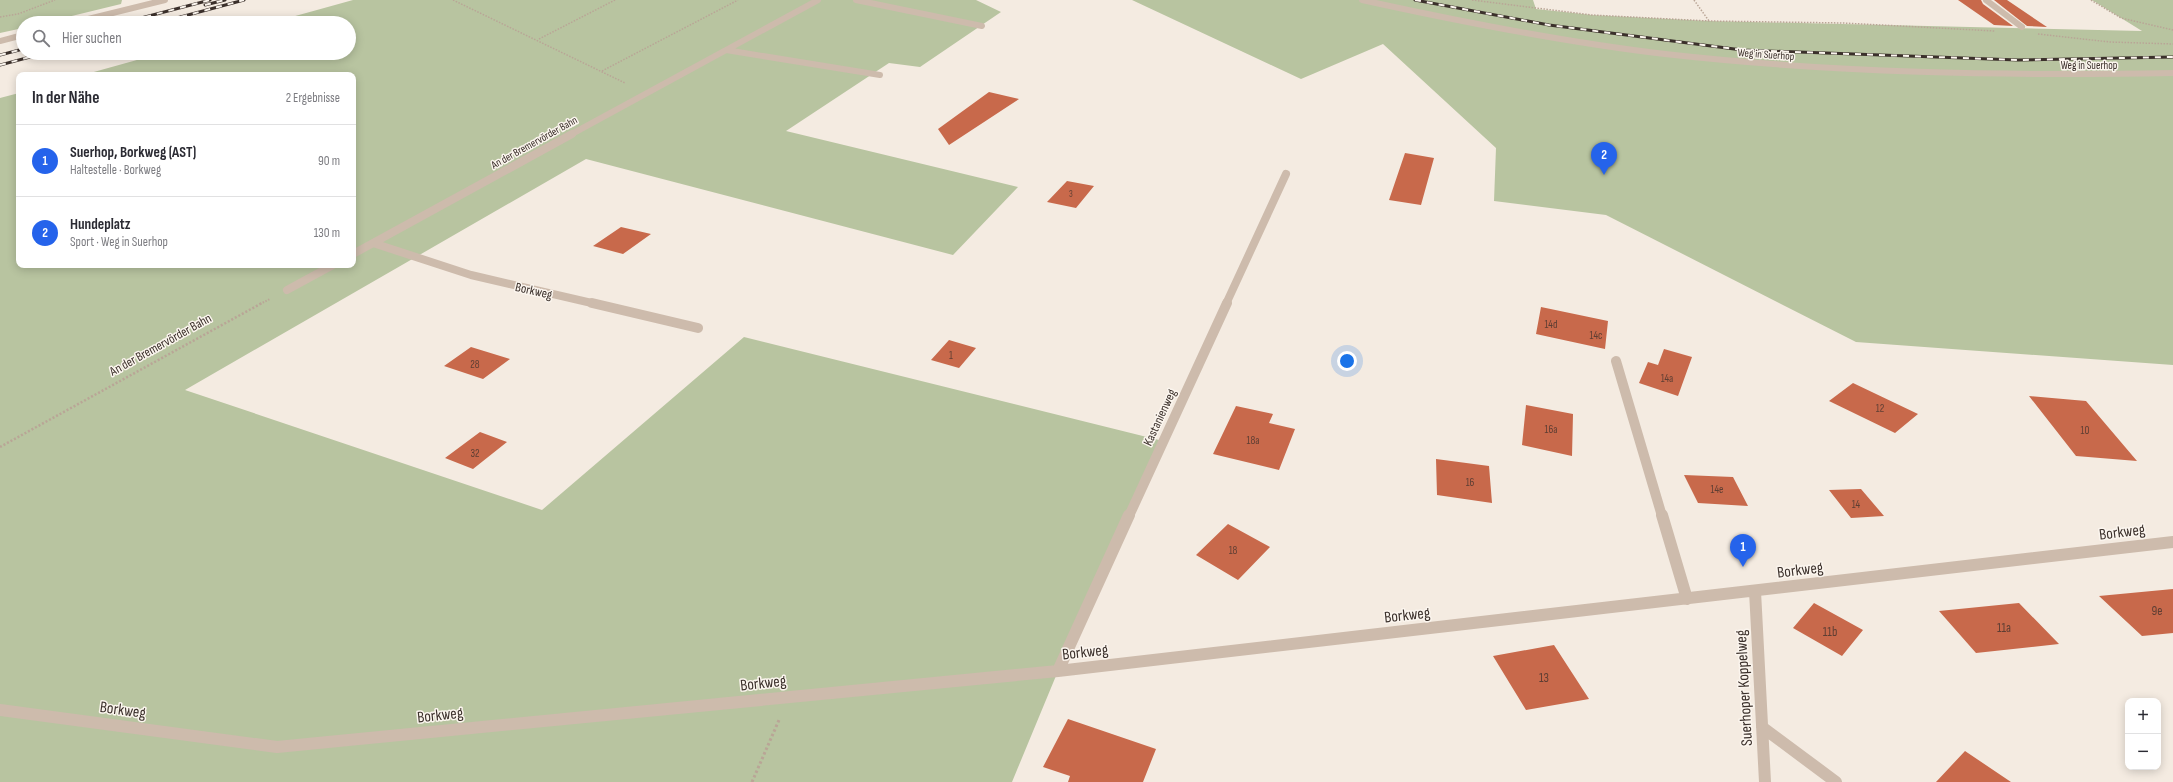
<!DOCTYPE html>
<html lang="de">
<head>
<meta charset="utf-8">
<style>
	:root { --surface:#fff; --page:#f2f2f3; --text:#2b2b33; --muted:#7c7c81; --line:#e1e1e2; --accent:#2563eb }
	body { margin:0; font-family:"Sofia Sans Condensed",sans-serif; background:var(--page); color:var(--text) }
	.controls { position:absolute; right:12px; bottom:12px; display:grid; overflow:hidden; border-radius:8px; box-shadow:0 2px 10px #0003 }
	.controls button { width:36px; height:36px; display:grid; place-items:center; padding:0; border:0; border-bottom:1px solid var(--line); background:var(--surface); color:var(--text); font:20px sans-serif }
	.you { position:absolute; left:1347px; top:361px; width:14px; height:14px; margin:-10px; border:3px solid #fff; border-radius:50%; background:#1a73e8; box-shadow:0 0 0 6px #1a73e833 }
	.badge { display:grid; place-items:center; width:26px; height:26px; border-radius:50%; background:var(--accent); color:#fff; font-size:13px; font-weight:700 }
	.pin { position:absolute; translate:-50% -33px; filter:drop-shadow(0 1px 2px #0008) }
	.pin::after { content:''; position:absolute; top:21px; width:14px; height:12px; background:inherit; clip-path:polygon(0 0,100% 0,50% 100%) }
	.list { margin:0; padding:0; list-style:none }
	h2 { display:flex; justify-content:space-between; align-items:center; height:52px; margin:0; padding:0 16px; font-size:17px }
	h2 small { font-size:13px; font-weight:400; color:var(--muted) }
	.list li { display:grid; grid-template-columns:26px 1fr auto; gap:12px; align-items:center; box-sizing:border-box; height:72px; padding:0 16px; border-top:1px solid var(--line) }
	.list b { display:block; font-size:15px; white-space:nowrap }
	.list p { margin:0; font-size:13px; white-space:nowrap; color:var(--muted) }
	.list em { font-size:13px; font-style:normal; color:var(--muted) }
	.icon { flex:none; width:22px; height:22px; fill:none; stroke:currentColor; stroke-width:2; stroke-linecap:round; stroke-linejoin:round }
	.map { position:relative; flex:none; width:2173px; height:782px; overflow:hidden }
	.search { position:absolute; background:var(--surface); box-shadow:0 2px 10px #0003; left:16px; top:16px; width:340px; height:44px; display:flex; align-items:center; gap:10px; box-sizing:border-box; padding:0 14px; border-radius:22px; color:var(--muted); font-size:15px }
	.panel { position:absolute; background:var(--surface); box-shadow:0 2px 10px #0003; left:16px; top:72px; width:340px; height:196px; border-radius:8px }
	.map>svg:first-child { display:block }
</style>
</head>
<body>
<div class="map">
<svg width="2173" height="782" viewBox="0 0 2173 782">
	<rect width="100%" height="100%" fill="#f4ebe1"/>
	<path fill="#b8c4a0" d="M0,0H122L121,4L43,23H23V28L0,33Z
		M353,0H976L1001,12L920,67L889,63L786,131L1018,187L953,255L586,159L185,390L542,510L744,337L1163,441L1058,671L1012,782H0V98L19,93V265H353V75H83L162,53H349V23H270Z
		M1132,0H1533L1536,9L1592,15L1709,21L2142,31L2092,0H2173V365L1856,342L1606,215L1494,201L1496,148L1383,44L1301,79Z"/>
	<path fill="#c8694b" d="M1958,0H1981L1983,4L2013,26L1994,25Z
		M1994,0H2007L2047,27L2027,26Z
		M989,92L1019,99L949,145L938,129Z
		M1405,153L1434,158L1421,205L1389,200Z
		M1067,181L1094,186L1076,208L1047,202Z
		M621,227L651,234L623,254L593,246Z
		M1541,307L1608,321L1605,349L1536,334Z
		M949,340L976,348L959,368L931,360Z
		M471,347L510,359L483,379L444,366Z
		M1664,349L1692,357L1678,396L1639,383L1648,362L1658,365Z
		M1853,383L1918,414L1895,433L1829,401Z
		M2029,396L2086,401L2137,461L2076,456Z
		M1526,405L1573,414L1572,456L1522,445Z
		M1236,406L1273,414L1269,423L1295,429L1279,470L1213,454Z
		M480,432L507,442L473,469L445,458Z
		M1436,459L1489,466L1492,503L1437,495Z
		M1684,475L1733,477L1748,506L1698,503Z
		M1861,489L1884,516L1851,518L1829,490Z
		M1228,524L1270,547L1238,580L1196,555Z
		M2173,589V633L2142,636L2099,596Z
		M1814,603L1863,630L1842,656L1793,628Z
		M2019,603L2059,644L1976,653L1939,611Z
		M1554,645L1589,699L1526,710L1493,656Z
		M1068,719L1156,749L1143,782H1068L1070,776L1043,767Z
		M1965,751L2011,782H1936Z"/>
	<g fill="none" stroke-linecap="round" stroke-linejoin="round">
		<path stroke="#b9a596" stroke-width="1.5" stroke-dasharray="1.5 1.5" stroke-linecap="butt" d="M453,0L625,83
			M1472,0L1592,15L1709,21L1843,23L1995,31
			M1694,0L1709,21
			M2091,0L2121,18L2173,30
			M0,17L18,14L55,0
			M2038,34L2110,42L2173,44
			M539,39L615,0
			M602,71L738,0"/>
		<path stroke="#b9a596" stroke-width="2" stroke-dasharray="1.5 1.5" stroke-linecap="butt" d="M260,304L270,299"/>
		<path stroke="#b9a596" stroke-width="2.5" stroke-dasharray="2 2" stroke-linecap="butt" d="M0,447L262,303"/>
		<path stroke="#b9a596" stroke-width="3" stroke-dasharray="2.5 2.5" stroke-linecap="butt" d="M752,782L779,720"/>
		<path stroke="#cdbbac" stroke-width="6" d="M856,0L982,26
			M1362,0C1462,22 1563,42 1665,54C1834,73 2003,76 2173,73
			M1986,0L2022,27
			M72,23L165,0
			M0,41L23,35
			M726,50L880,75
			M570,135L818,0"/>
		<path stroke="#cdbbac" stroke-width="8" d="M373,243L471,275L596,304
			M353,254L572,134
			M287,290L333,265
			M1226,304L1286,174"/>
		<path stroke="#cdbbac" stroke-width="10" d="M592,303L698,328
			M1616,361L1662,516
			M1129,516L1227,303"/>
		<path stroke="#cdbbac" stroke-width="12" d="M1662,515L1687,599
			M1755,591L1765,782
			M1058,671L1129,515
			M0,710L277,747L1058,671L2173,542
			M1762,727L1836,782"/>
		<defs>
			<path id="rail" d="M1415,0L1549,25L1742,50L2018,60L2173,57
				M205,5L225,0
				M122,23L210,0
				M158,23L244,0
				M0,55L23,49
				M0,65L45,53"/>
		</defs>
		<use href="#rail" stroke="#3b302b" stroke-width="3"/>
		<use href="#rail" stroke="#fbf5ee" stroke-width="2" stroke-dasharray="6" stroke-linecap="butt"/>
	</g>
	<g text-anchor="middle" stroke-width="3" stroke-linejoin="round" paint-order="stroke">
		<g font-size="9" fill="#5e3e33">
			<text x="1071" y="197">3</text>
		</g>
		<g font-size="11" fill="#3b302b" stroke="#fbf5ee">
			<text transform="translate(1766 54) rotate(4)" y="4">Weg in Suerhop</text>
			<text x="2089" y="69">Weg in Suerhop</text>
			<text transform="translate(534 142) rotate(-29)" y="4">An der Bremervörder Bahn</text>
		</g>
		<g font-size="11" fill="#5e3e33">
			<text x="1551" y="328">14d</text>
			<text x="1596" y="339">14c</text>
			<text x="951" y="359">1</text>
			<text x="475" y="368">28</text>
			<text x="1667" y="382">14a</text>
			<text x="1880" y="412">12</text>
			<text x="1551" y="433">16a</text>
			<text x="2085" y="434">10</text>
			<text x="1253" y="444">18a</text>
			<text x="475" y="457">32</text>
			<text x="1470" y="486">16</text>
			<text x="1717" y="493">14e</text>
			<text x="1856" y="508">14</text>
			<text x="1233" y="554">18</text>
		</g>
		<g font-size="13" fill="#3b302b" stroke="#fbf5ee">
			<text transform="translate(534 290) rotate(13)" y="5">Borkweg</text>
			<text transform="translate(160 344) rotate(-29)" y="5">An der Bremervörder Bahn</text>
			<text transform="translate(1159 417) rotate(-65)" y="5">Kastanienweg</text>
		</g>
		<g font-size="13" fill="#5e3e33">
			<text x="2157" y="615">9e</text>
			<text x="2004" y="632">11a</text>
			<text x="1830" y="636">11b</text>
			<text x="1544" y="682">13</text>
		</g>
		<g font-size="16" fill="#3b302b" stroke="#fbf5ee">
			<text transform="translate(2122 531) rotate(-7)" y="6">Borkweg</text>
			<text transform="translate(1800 569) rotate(-7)" y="6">Borkweg</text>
			<text transform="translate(1407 614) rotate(-6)" y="6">Borkweg</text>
			<text transform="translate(1085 651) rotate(-6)" y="6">Borkweg</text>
			<text transform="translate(763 682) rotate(-6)" y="6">Borkweg</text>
			<text transform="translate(1743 688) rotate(-93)" y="6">Suerhoper Koppelweg</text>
			<text transform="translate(123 709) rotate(8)" y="6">Borkweg</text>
			<text transform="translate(440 714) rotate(-6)" y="6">Borkweg</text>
		</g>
	</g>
</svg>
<div class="controls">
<button>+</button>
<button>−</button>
</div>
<div class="you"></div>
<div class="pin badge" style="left:1743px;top:567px">1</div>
<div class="pin badge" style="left:1604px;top:175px">2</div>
<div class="search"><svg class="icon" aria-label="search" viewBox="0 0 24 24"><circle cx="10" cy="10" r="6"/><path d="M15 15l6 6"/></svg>Hier suchen</div>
<section class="panel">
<h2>In der Nähe<small>2 Ergebnisse</small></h2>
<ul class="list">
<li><span class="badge">1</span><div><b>Suerhop, Borkweg (AST)</b><p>Haltestelle · Borkweg</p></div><em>90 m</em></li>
<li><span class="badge">2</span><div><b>Hundeplatz</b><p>Sport · Weg in Suerhop</p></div><em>130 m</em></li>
</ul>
</section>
</div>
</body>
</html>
